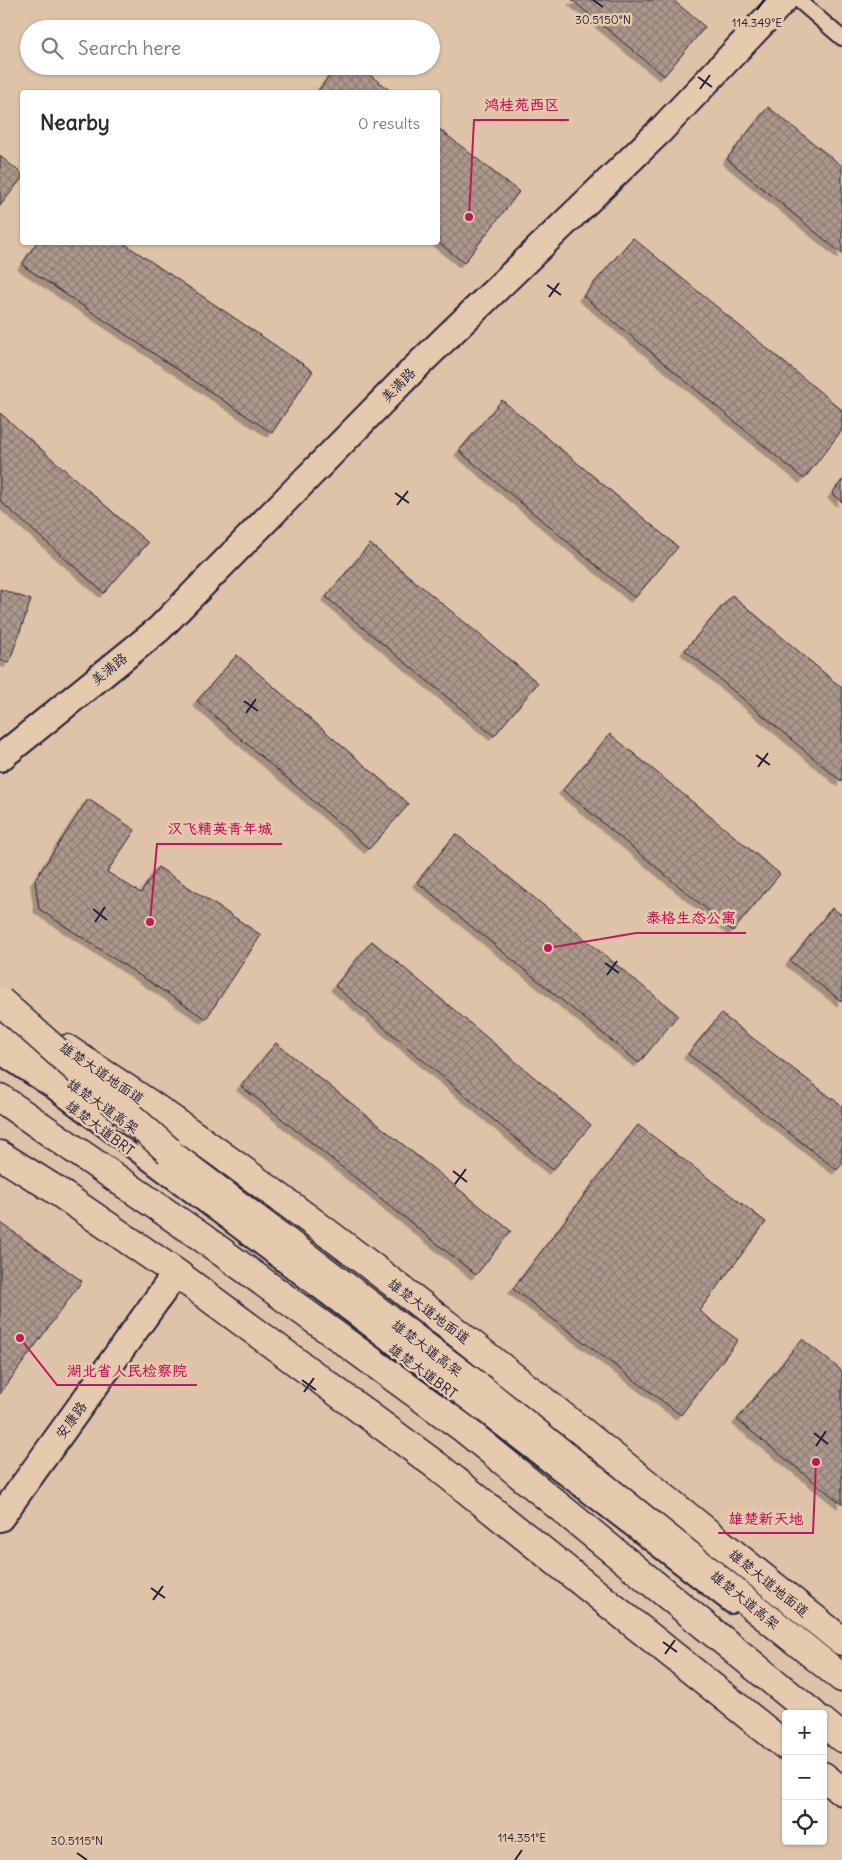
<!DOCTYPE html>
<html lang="en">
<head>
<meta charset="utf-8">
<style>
	:root { --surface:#fff; --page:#f7f7f7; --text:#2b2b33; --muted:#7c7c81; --line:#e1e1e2 }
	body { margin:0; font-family:Delius,"LXGW WenKai TC",sans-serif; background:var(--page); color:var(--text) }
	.controls { position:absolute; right:15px; bottom:15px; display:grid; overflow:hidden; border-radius:5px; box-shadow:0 1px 4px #0004 }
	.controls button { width:45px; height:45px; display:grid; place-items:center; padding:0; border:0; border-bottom:1px solid var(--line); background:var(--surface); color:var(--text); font:25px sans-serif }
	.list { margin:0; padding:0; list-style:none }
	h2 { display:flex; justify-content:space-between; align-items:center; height:65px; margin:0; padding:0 20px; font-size:21px }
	h2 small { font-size:16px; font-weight:400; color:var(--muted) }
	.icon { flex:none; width:28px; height:28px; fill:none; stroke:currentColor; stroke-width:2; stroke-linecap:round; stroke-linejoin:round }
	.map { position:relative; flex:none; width:842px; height:1860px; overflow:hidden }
	.search { position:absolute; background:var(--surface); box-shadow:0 1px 4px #0004; left:20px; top:20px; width:420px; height:55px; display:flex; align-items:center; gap:12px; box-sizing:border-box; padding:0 18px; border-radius:28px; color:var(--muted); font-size:19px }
	.panel { position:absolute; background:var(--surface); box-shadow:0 1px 4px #0004; left:20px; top:90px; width:420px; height:155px; border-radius:5px }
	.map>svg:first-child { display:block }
</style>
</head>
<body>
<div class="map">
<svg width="842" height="1860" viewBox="0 0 842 1860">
	<defs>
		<pattern id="building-cross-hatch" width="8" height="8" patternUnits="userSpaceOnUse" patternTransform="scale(1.25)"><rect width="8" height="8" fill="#ad988c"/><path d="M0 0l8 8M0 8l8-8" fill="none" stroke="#8c7c74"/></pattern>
		<filter id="shadow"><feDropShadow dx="-4.5" dy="4.5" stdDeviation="0" flood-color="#0004"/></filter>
	</defs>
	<rect width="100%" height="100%" fill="#dec3a8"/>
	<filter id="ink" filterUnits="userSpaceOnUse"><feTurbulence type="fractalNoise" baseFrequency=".02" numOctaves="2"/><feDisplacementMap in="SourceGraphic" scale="10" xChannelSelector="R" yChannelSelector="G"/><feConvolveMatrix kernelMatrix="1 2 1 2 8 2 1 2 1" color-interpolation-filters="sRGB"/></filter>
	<g filter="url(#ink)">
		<path fill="url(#building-cross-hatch)" stroke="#22223b" filter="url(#shadow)" d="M572,0H673L705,27L664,76Z
			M337,66H358L392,92H317Z
			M768,107L842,166V254L727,159Z
			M438,128L519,192L464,263L438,242Z
			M0,156L22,174V178L0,206Z
			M633,238L842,410V430L804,479L583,296Z
			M37,242H122L313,371L272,433L22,265Z
			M502,400L678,547L635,598L459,451Z
			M0,413L148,543L104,593L0,501Z
			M842,480V502L832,494Z
			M370,544L538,683L494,736L326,597Z
			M0,589L31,600L9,663L0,660Z
			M732,595L842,688V782L685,650Z
			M237,655L409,804L369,849L197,701Z
			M610,734L780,874L733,931L563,790Z
			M88,799L135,830L107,872L141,893L158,867L261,935L206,1019L39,909L35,880Z
			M456,834L678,1015L639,1063L417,882Z
			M832,908L842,915V1002L790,961Z
			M372,941L591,1125L553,1170L335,986Z
			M721,1014L842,1106V1164L837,1170L688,1054Z
			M276,1043L511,1231L476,1275L241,1086Z
			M638,1125L766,1222L699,1311L738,1340L681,1415L513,1289Z
			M1,1223L82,1281L0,1394V1225Z
			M802,1339L842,1371V1504L737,1420Z"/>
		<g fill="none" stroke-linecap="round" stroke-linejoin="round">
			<defs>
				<path id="service" d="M798,0L842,38
					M0,1057L52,1091L487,1418L731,1606"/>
				<path id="minor" d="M0,758L159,629L419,364L660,131L784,0
					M0,1518L176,1273"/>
				<path id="primary" d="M67,1049C99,1071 132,1092 164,1114C399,1279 619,1462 842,1641
					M0,1155L51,1187L176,1273L437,1466L786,1746
					M823,1776L842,1791"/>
				<path id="trunk" d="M0,1035L108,1109
					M0,1098L200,1236L463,1428L813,1714
					M149,1138L484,1391L842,1678
					M823,1722L842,1738"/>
			</defs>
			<use href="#service" stroke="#22223b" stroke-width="18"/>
			<use href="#minor" stroke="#22223b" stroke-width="30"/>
			<use href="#primary" stroke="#22223b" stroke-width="31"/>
			<use href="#trunk" stroke="#22223b" stroke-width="31"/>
			<use href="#service" stroke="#e6caad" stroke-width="14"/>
			<use href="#minor" stroke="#e6caad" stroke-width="26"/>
			<use href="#primary" stroke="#e6caad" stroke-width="28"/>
			<use href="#trunk" stroke="#e6caad" stroke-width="28"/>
			<defs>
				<path id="trunk-bridge" d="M0,1001L169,1151"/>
			</defs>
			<use href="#trunk-bridge" stroke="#22223b" stroke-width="31" stroke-linecap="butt"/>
			<use href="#trunk-bridge" stroke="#e6caad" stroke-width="28"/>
		</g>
	</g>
	<path fill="none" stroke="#22223b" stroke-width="2" d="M593,0L603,7M757,10L764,0M698,77L712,87M700,89L710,75M547,285L561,295M549,297L559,283M395,493L409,503M397,505L408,491M244,701L258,711M246,713L256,699M756,755L770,765M758,767L768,753M93,909L107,920M95,922L105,907M605,963L619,973M607,975L617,961M453,1171L467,1182M455,1184L466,1169M302,1380L316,1390M304,1392L314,1378M814,1433L828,1444M816,1446L826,1431M151,1588L165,1598M153,1600L163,1586M663,1642L677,1652M665,1654L675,1640M77,1853L87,1860M515,1860L522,1850"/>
	<g text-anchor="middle" stroke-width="5" stroke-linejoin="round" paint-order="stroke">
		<g font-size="14" fill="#22223b" stroke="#e6caad">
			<text transform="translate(398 385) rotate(-46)" y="5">美满路</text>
			<text transform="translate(109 669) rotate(-39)" y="5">美满路</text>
			<text transform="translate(102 1073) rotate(34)" y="5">雄楚大道地面道</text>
			<text transform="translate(103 1106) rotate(35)" y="5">雄楚大道高架</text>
			<text transform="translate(100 1128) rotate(37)" y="5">雄楚大道BRT</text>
			<text transform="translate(429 1311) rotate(37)" y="5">雄楚大道地面道</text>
			<text transform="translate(427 1348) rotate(37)" y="5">雄楚大道高架</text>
			<text transform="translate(423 1371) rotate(37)" y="5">雄楚大道BRT</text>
			<text transform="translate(71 1420) rotate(-54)" y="5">安康路</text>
			<text transform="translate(769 1583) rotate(39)" y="5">雄楚大道地面道</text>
			<text transform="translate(745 1600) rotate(39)" y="5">雄楚大道高架</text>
		</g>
	</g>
	<g font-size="12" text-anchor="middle" fill="#22223b" stroke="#e6caad" stroke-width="5" stroke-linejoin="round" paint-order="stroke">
		<text x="603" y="24">30.5150°N</text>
		<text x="757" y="27">114.349°E</text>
		<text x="522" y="1842">114.351°E</text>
		<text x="77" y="1845">30.5115°N</text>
	</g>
	<path fill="none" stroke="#c2185b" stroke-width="2" d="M469 217L474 120H569M150 922L157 844H282M548 948L636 933H746M20 1338L57 1385H197M816 1462L813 1533H718"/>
	<g fill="#c2185b" stroke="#e6caad" stroke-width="2">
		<circle cx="469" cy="217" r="5"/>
		<circle cx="150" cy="922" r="5"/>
		<circle cx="548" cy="948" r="5"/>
		<circle cx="20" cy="1338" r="5"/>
		<circle cx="816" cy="1462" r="5"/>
	</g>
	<g font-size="15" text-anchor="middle" font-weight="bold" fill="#c2185b" stroke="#e6caad" stroke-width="5" stroke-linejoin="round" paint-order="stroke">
		<text x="522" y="110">鸿桂苑西区</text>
		<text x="220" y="834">汉飞精英青年城</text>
		<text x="691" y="923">泰格生态公寓</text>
		<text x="127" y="1376">湖北省人民检察院</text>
		<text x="766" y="1524">雄楚新天地</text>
	</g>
</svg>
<div class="controls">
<button>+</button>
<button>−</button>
<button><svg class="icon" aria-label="locate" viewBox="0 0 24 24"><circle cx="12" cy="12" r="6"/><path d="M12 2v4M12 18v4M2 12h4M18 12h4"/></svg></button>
</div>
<div class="search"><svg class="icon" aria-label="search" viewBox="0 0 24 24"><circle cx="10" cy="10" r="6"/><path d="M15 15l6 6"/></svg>Search here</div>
<section class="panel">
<h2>Nearby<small>0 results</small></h2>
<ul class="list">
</ul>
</section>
</div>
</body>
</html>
